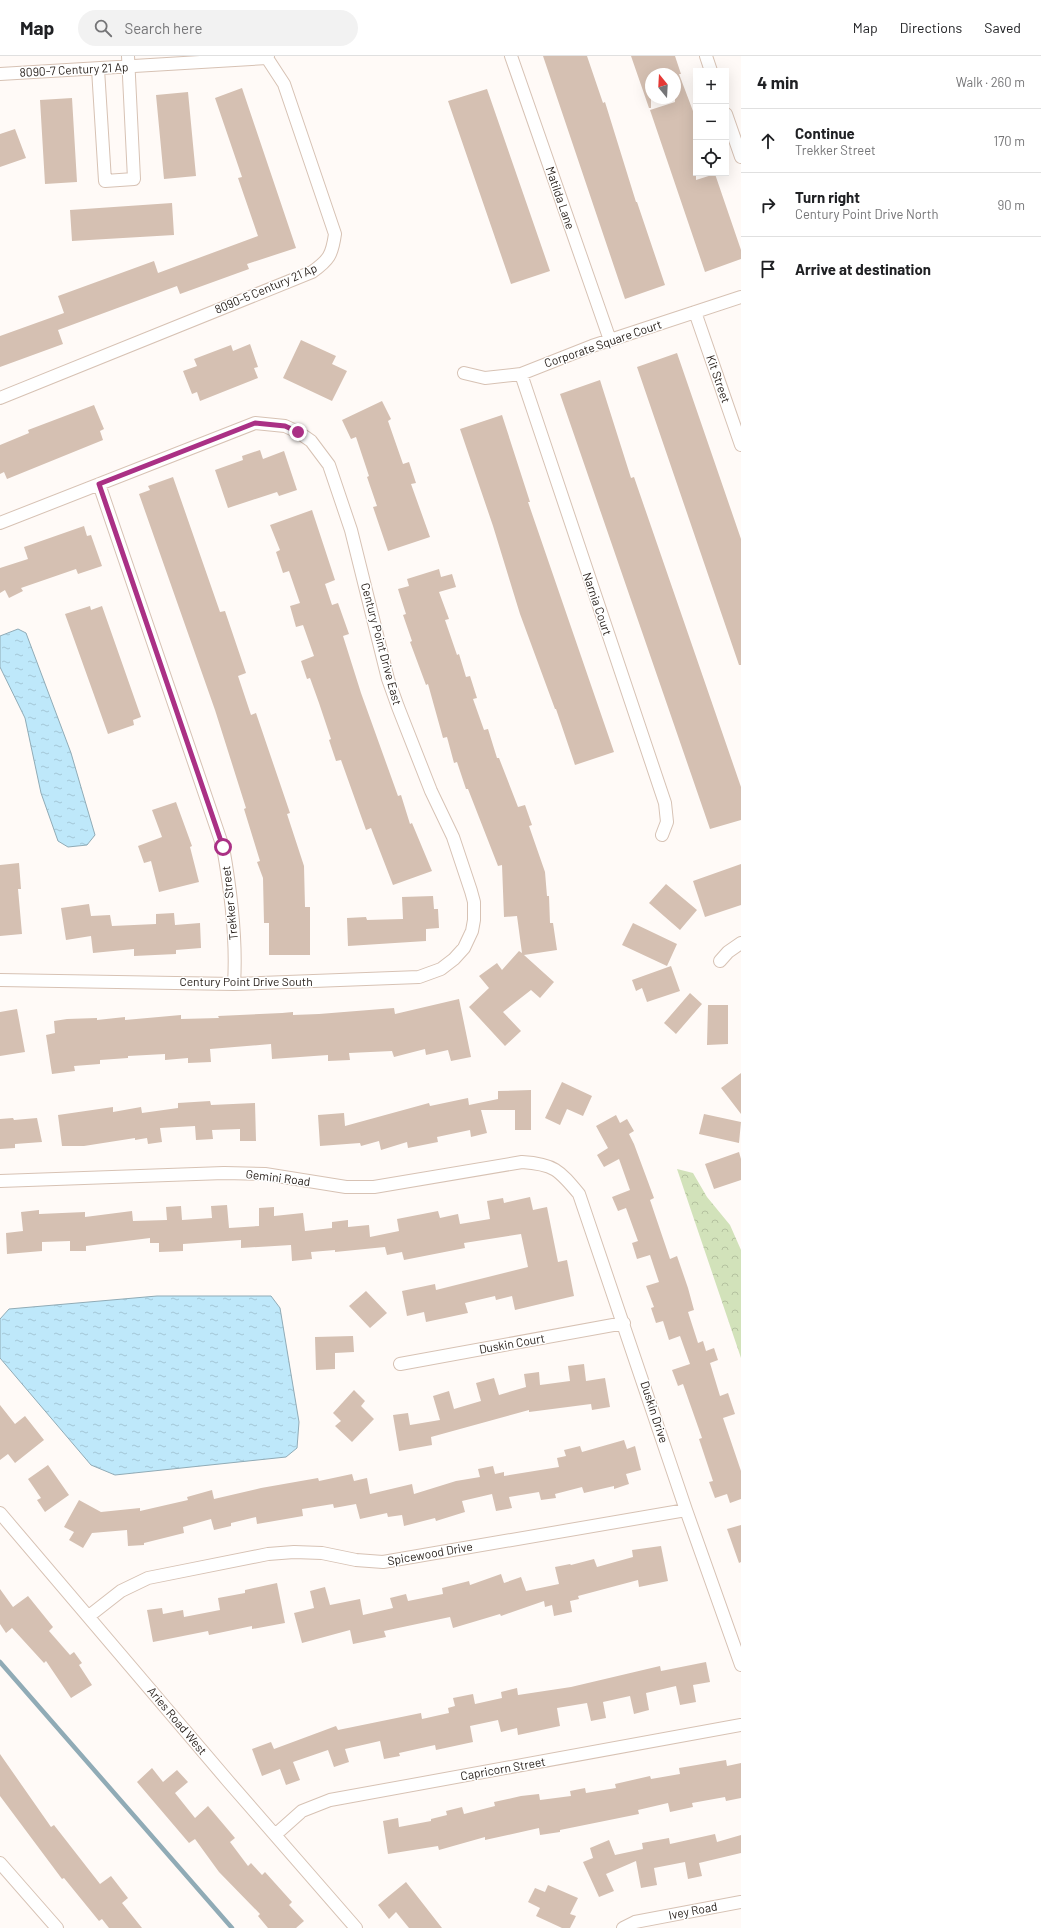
<!DOCTYPE html>
<html lang="en">
<head>
<meta charset="utf-8">
<style>
	:root { --surface:#fff; --page:#f2f2f2; --text:#202124; --muted:#757577; --line:#e0e0e0 }
	body { margin:0; font-family:Barlow,sans-serif; background:var(--page); color:var(--text) }
	.controls { position:absolute; right:12px; top:12px; display:grid; overflow:hidden; border-radius:0px; box-shadow:0 4px 16px #0002 }
	.controls button { width:36px; height:36px; display:grid; place-items:center; padding:0; border:0; border-bottom:1px solid var(--line); background:var(--surface); color:var(--text); font:20px sans-serif }
	.compass { position:absolute; left:645px; top:12px; width:36px; height:36px; border-radius:50%; background:var(--surface); box-shadow:0 4px 16px #0002; rotate:342deg }
	.stop { position:absolute; width:12px; height:12px; margin:-9px; border:3px solid #aa3085; border-radius:50%; background:#fff }
	.stop.end { background:#aa3085; border-color:#fff; box-shadow:0 1px 4px #0008 }
	.list { margin:0; padding:0; list-style:none }
	h2 { display:flex; justify-content:space-between; align-items:center; height:52px; margin:0; padding:0 16px; font-size:17px }
	h2 small { font-size:13px; font-weight:400; color:var(--muted) }
	.list li { display:grid; grid-template-columns:26px 1fr auto; gap:12px; align-items:center; box-sizing:border-box; height:64px; padding:0 16px; border-top:1px solid var(--line) }
	.list b { display:block; font-size:15px; white-space:nowrap }
	.list p { margin:0; font-size:13px; white-space:nowrap; color:var(--muted) }
	.list em { font-size:13px; font-style:normal; color:var(--muted) }
	.icon { flex:none; width:22px; height:22px; fill:none; stroke:currentColor; stroke-width:2; stroke-linecap:round; stroke-linejoin:round }
	.map { position:relative; flex:none; width:741px; height:1872px; overflow:hidden }
	header { display:flex; align-items:center; gap:24px; box-sizing:border-box; height:56px; padding:0 20px; background:var(--surface); border-bottom:1px solid var(--line) }
	header strong { font-size:19px }
	nav { display:flex; gap:22px; margin-inline-start:auto; font-size:14px }
	.search { width:280px; height:36px; background:var(--page); display:flex; align-items:center; gap:10px; box-sizing:border-box; padding:0 14px; border-radius:22px; color:var(--muted); font-size:15px }
	main { display:flex }
	aside { flex:1; background:var(--surface) }
	.map>svg:first-child { display:block }
</style>
</head>
<body>
<header>
<strong>Map</strong>
<div class="search"><svg class="icon" aria-label="search" viewBox="0 0 24 24"><circle cx="10" cy="10" r="6"/><path d="M15 15l6 6"/></svg>Search here</div>
<nav><a>Map</a><a>Directions</a><a>Saved</a></nav>
</header>
<main>
<div class="map">
<svg width="741" height="1872" viewBox="0 0 741 1872">
	<defs>
		<pattern id="forest-crowns" width="20" height="18" patternUnits="userSpaceOnUse"><rect width="20" height="18" fill="#d2e2ba"/><path d="M2 6a3 3 0 1 1 6 0M12 15a3 3 0 1 1 6 0" fill="none" stroke="#b4c19f"/></pattern>
		<pattern id="water-ripples" width="26" height="14" patternUnits="userSpaceOnUse"><rect width="26" height="14" fill="#bee8fa"/><path d="M2 4q2-2 4 0t4 0M15 11q2-2 4 0t4 0" fill="none" stroke="#a3c7d6"/></pattern>
	</defs>
	<rect width="100%" height="100%" fill="#fffaf7"/>
	<path fill="url(#forest-crowns)" d="M677,1113L693,1117L707,1141L730,1169L741,1194V1302Z"/>
	<path fill="url(#water-ripples)" stroke="#90abb6" d="M18,573L26,577L71,697L95,779L87,789L68,791L58,785L41,737L25,662L0,611V580Z
		M157,1240H271L280,1252L299,1366L297,1392L286,1401L115,1419L91,1409L0,1302V1263L9,1253Z"/>
	<g fill="none" stroke-linecap="round" stroke-linejoin="round">
		<path stroke="#90abb6" stroke-width="4.5" d="M0,1606L232,1872"/>
	</g>
	<path fill="#d5c0b2" d="M543,0H587L603,47L605,46L636,146H637L665,229L625,243Z
		M631,0H675L681,18H679L696,63V124L715,118L741,194V203L705,216L650,54L675,46V18H651V52H649Z
		M242,32L296,192L247,208L249,213L180,238L177,230L58,274L63,288L0,311V280L64,257L58,240L154,205L158,217L258,180L238,122L242,121L215,42Z
		M487,33L550,215L511,228L448,45Z
		M188,36L196,120L164,123L156,39Z
		M72,42L77,126L45,128L40,44Z
		M15,73L26,102L0,111V78Z
		M172,147L174,179L72,185L70,154Z
		M301,284L336,300L332,308L347,315L332,345L283,322Z
		M250,288L258,311L254,312L258,322L200,345L197,336L192,338L183,315L197,310L194,303L231,289L233,295Z
		M677,297L741,483V609H739L637,311Z
		M600,324L631,422L634,421L741,731V764L710,773L560,338Z
		M382,345L391,363L388,365L403,408L409,406L416,427L411,428L430,481L388,495L373,451L377,450L367,421L369,420L356,381L351,383L342,364Z
		M94,349L104,373L100,375L103,384L7,423L4,416L0,418V389L29,377L28,374Z
		M502,359L530,446H528L614,696L575,709L556,653H555L520,558L493,470L460,373Z
		M260,394L263,403L284,395L297,434L279,440L277,436L228,452L215,414L243,404L242,400Z
		M173,421L220,556L225,555L246,617L238,620L251,659L256,657L290,757L287,758L304,810L305,851H310V899H269V867H264L263,822L257,806L260,805L244,753L246,752L215,654L139,438L150,434L148,430Z
		M312,454L335,524L325,528L332,549L338,547L349,578L343,580L361,637L398,740L401,739L410,768L412,767L432,815L393,829L371,772L366,774L341,704L336,705L329,684L331,683L319,647L310,622L307,623L301,605L314,600L303,569L296,571L290,550L300,547L289,515L283,517L276,496L280,494L270,469Z
		M84,470L87,480L91,479L102,510L78,518L76,513L21,532L23,535L9,542L5,534L0,537V512L28,503L24,491Z
		M439,513L441,521L452,518L456,531L439,536L449,563L445,564L457,599L459,598L466,621L470,620L477,642L473,643L484,674L488,673L497,702H499L518,751L525,749L532,769L529,770L545,816L547,840H549L550,867H553L557,894L524,899L554,926L540,942L531,934L503,956L521,975L505,990L469,951L489,932L479,920L497,907L502,914L519,895L522,897L517,860L504,861L502,809L498,810L468,733H466L457,706L454,707L447,681L443,682L428,628L426,629L410,586L412,585L403,559L406,558L398,533L409,530L407,523Z
		M90,550L91,554L102,550L141,661L133,664L134,669L108,678L65,558Z
		M176,746L192,790L190,791L199,826L159,836L151,805L144,807L138,790L162,781L152,754Z
		M19,807L21,833H18L22,878L0,880V809Z
		M741,808V849L705,861L693,825Z
		M666,828L697,854L680,874L649,847Z
		M433,840L434,853H438L439,872L426,873V885L348,890L347,862L366,861L367,864L403,863L402,841Z
		M89,848L91,860L110,859L112,870L156,868V858L174,857L175,869L200,867L201,892L176,894V898L134,900V893L93,897L91,880L66,884L61,852Z
		M633,867L677,888L667,910L622,889Z
		M671,910L680,935L647,946L642,932L636,935L632,924Z
		M690,937L702,948L676,978L664,967Z
		M459,943L471,1001L451,1005L448,994L426,999L425,993L394,1001L392,995L349,997L350,1004L328,1005V999L272,1003L271,988L210,993L211,1006L188,1007V1002L165,1004V998L128,1000V1002L100,1004V1008L74,1010L75,1015L52,1018L46,979L55,977L54,965L67,963L97,962V964L125,961V964L181,959V963L219,962L218,960L282,957L293,956V959L319,958L394,952L395,958Z
		M708,949H728V988L707,989Z
		M17,953L25,996L0,1000V956Z
		M741,1017V1058L721,1032Z
		M562,1026L592,1040L583,1060L567,1053L560,1069L545,1062Z
		M531,1034V1074H515V1054H481L487,1077L471,1081L470,1074L437,1081L438,1086L408,1092L407,1086L381,1094L379,1085L361,1090L360,1087L320,1090L318,1059L344,1057L345,1070L429,1047L430,1050L468,1042L469,1049L498,1043V1035Z
		M210,1045L211,1049L255,1047L256,1085H240V1073L212,1074L213,1083L196,1084L195,1070L160,1072L162,1086L148,1088L147,1082L135,1084V1082L84,1090H62L58,1059L113,1051V1056L141,1051L142,1057L178,1052V1047Z
		M704,1058L741,1066L739,1087L699,1078Z
		M616,1059L620,1067L627,1063L634,1075L629,1078L634,1088L654,1142L650,1144L670,1203L677,1200L688,1232L694,1254L688,1256L698,1287L703,1285L706,1295L714,1292L718,1304L710,1307L713,1317L720,1340L728,1337L735,1358L723,1362L741,1415V1443L730,1447L727,1438L715,1442L709,1426L713,1425L699,1383L702,1382L683,1328L678,1330L672,1314L690,1308L680,1280L669,1284L663,1265L656,1267L651,1252L654,1251L646,1230L659,1226L650,1199L637,1203L632,1187L638,1185L626,1152L618,1155L612,1141L630,1134L619,1103L604,1111L597,1099L608,1092L596,1070Z
		M13,1062L14,1064L37,1062L42,1086L15,1088V1092L0,1093V1063Z
		M739,1096L741,1103V1124L714,1133L705,1108Z
		M530,1141L533,1154L547,1151L558,1206L567,1204L574,1240L515,1254L512,1240L496,1244L495,1240L465,1247L468,1257L426,1266L424,1256L407,1260L402,1235L435,1228L436,1234L528,1211L521,1178L464,1187L465,1192L404,1204L402,1196L387,1199L385,1191L335,1196V1194L311,1196L312,1203L292,1205L291,1189L241,1192V1184L183,1188V1195L159,1196V1187H150V1182L86,1190V1195H70V1185L42,1186V1195L7,1198L6,1177L23,1175L21,1156L39,1154V1158L85,1156V1161L132,1155L133,1165L167,1164L166,1151L181,1150L182,1164L212,1162L211,1150L227,1149L229,1172L259,1170V1152L274,1151V1160L303,1157L305,1175L332,1172V1166L348,1164V1171L369,1169L370,1181L399,1175L397,1163L438,1155L440,1162L458,1158L460,1168L490,1163L487,1145L503,1142L504,1147Z
		M366,1235L387,1257L370,1272L349,1250Z
		M353,1280L354,1296L335,1297V1313L316,1314L315,1281Z
		M584,1308L586,1325L605,1322L610,1351L592,1354L591,1348L529,1356V1354L431,1381L432,1389L399,1395L393,1359L408,1357L410,1369L440,1364L433,1340L449,1335L454,1353L481,1345L476,1327L494,1322L499,1339L526,1331L524,1318L539,1316L540,1329L570,1325L568,1310Z
		M354,1334L365,1345L361,1350L374,1363L352,1386L335,1370L341,1365L333,1357Z
		M0,1349L15,1368L25,1360L44,1384L15,1407L8,1398L0,1404Z
		M624,1384L627,1393L635,1390L641,1414L626,1418L629,1428L614,1433V1430L584,1437L582,1431L555,1438L556,1442L541,1444L539,1436L509,1441L512,1452L496,1455L492,1438L462,1445L465,1456L436,1465L435,1462L404,1470L402,1459L388,1461L387,1457L360,1463L356,1448L334,1452L333,1448L302,1453L303,1460L257,1468L256,1461L231,1467V1470L214,1474L211,1463L183,1471L184,1477L144,1487V1489L128,1490L127,1474L92,1477L83,1492L69,1484L74,1476L64,1471L79,1444L101,1456L140,1452V1455L188,1444L187,1441L212,1434L214,1443L261,1432L318,1422L319,1425L352,1418L354,1425L367,1422L370,1438L412,1428L414,1438L456,1425L480,1421L478,1413L493,1410L495,1418L504,1416V1420L559,1411L557,1402L566,1400L564,1394L580,1390L582,1396Z
		M48,1409L69,1439L45,1456L37,1444L41,1442L28,1423Z
		M741,1469V1506L739,1507L727,1473Z
		M661,1490L668,1525L639,1531L638,1524L578,1540L579,1543L570,1545L572,1556L554,1560L552,1549L545,1551L544,1545L501,1560L500,1558L453,1572L450,1561L384,1575L386,1581L353,1588L350,1574L302,1587L294,1557L314,1552L310,1535L325,1531L330,1549L360,1543L363,1559L393,1552L390,1542L406,1538L408,1545L443,1538L442,1532L469,1525L470,1529L501,1518L504,1527L521,1521L526,1535L559,1528L555,1511L570,1508L571,1509L594,1503L597,1511L633,1501L632,1494Z
		M277,1527L285,1567L252,1573V1570L209,1579L208,1575L153,1586L147,1554L162,1552L163,1558L183,1554L184,1561L220,1554L218,1542L245,1537V1534Z
		M0,1533L13,1551L28,1540L53,1571L49,1575L70,1599L74,1596L82,1607L79,1609L92,1629L71,1642L46,1605L44,1607L12,1572L6,1577L0,1568Z
		M706,1606L710,1626L693,1629L696,1646L680,1649L676,1630L646,1637L649,1654L634,1658L630,1640L603,1646L606,1662L591,1665L587,1647L557,1652L560,1670L518,1679L517,1672L501,1676L498,1664L470,1670L473,1686L436,1694L435,1689L399,1697L400,1700L384,1703L380,1685L345,1693L349,1706L334,1711L328,1694L293,1706L300,1724L286,1729L280,1713L262,1720L252,1693L271,1686L274,1693L336,1670L338,1674L421,1657L422,1663L449,1657L448,1652L455,1650L453,1642L473,1638L475,1648L502,1642L501,1636L517,1632L518,1639L571,1631L660,1610L661,1615Z
		M0,1698L51,1771L54,1769L100,1828L111,1820L128,1842L122,1847L142,1872H109L102,1863L99,1865L64,1822L62,1823L0,1740Z
		M726,1704L727,1710L741,1707V1742L726,1745L725,1741L692,1747L693,1751L670,1756L668,1747L638,1754L639,1758L560,1774V1776L540,1779L539,1772L485,1784V1781L439,1794L438,1790L388,1798L383,1765L398,1762L399,1771L431,1765V1763L447,1759L446,1755L462,1751L464,1758L495,1750L494,1746L521,1740L539,1738L540,1744L571,1740L570,1735L585,1732L586,1737L616,1732L615,1728L650,1720L651,1723L680,1718L679,1712Z
		M152,1712L163,1726L177,1714L188,1726L175,1737L195,1762L208,1750L235,1782L230,1786L248,1810L251,1807L262,1819L265,1816L292,1846L289,1849L304,1865L296,1872H268L258,1860L260,1858L219,1816L195,1783L189,1787L137,1726Z
		M715,1778L717,1786L741,1779V1797L699,1807L702,1820L688,1823L685,1806L654,1812L657,1829L641,1832L636,1805L606,1818L614,1835L599,1841L583,1806L593,1802L590,1792L609,1784L615,1799L643,1793L642,1787L669,1782L670,1788Z
		M406,1826L442,1872H409L396,1856L389,1863L378,1849Z
		M548,1829L578,1842L570,1858L576,1860L570,1872H562L536,1860L540,1852L528,1846L535,1832L545,1836Z"/>
	<g fill="none" stroke-linecap="round" stroke-linejoin="round">
		<defs>
			<path id="street" d="M511,0L610,284
				M706,0L711,15
				M98,13L105,125L134,123L128,0
				M0,18L267,2
				M726,58L741,101
				M695,256L741,389
				M464,317L485,322L521,318L592,290L741,241
				M521,318L665,747L667,766L662,779
				M0,342L312,216C329,204 332,199 335,178L284,28L267,2L268,0
				M99,428L223,791C231,836 237,882 234,928
				M0,467L255,367L285,370L298,376L311,385L329,409L351,474L388,623L398,651L431,735L453,781L471,835L474,846V864L472,875L464,892L454,903L441,913L419,921L234,928L0,924
				M720,905L728,896L741,887
				M0,1125L224,1117L265,1118L346,1131H374L522,1106C554,1108 559,1114 579,1138L686,1454L741,1609
				M400,1308L624,1267
				M0,1457L228,1725L356,1872
				M89,1560L121,1535L148,1522L268,1498L294,1496L322,1497L356,1504L383,1506L686,1454
				M275,1779L302,1755L330,1744L741,1669
				M0,1807L57,1872
				M623,1872L635,1866L741,1846"/>
		</defs>
		<use href="#street" stroke="#d7c2b4" stroke-width="14"/>
		<use href="#street" stroke="#fff" stroke-width="12"/>
	</g>
	<g fill="none" stroke-linecap="round" stroke-linejoin="round">
		<path stroke="#aa3085" stroke-width="5" d="M223,791L99,428L255,367L285,370L298,376"/>
	</g>
	<g text-anchor="middle" stroke-width="3" stroke-linejoin="round" paint-order="stroke">
		<g font-size="12" fill="#251d18" stroke="#fff">
			<text transform="translate(74 14) rotate(-3)" y="4">8090-7 Century 21 Ap</text>
			<text transform="translate(560 142) rotate(71)" y="4">Matilda Lane</text>
			<text transform="translate(266 233) rotate(-23)" y="4">8090-5 Century 21 Ap</text>
			<text transform="translate(603 288) rotate(-19)" y="4">Corporate Square Court</text>
			<text transform="translate(718 323) rotate(71)" y="4">Kit Street</text>
			<text transform="translate(597 548) rotate(71)" y="4">Narnia Court</text>
			<text transform="translate(381 588) rotate(75)" y="4">Century Point Drive East</text>
			<text transform="translate(230 847) rotate(-96)" y="4">Trekker Street</text>
			<text x="246" y="930">Century Point Drive South</text>
			<text transform="translate(278 1122) rotate(7)" y="4">Gemini Road</text>
			<text transform="translate(512 1288) rotate(-10)" y="4">Duskin Court</text>
			<text transform="translate(654 1356) rotate(72)" y="4">Duskin Drive</text>
			<text transform="translate(430 1498) rotate(-10)" y="4">Spicewood Drive</text>
			<text transform="translate(177 1665) rotate(50)" y="4">Aries Road West</text>
			<text transform="translate(503 1713) rotate(-10)" y="4">Capricorn Street</text>
			<text transform="translate(693 1855) rotate(-11)" y="4">Ivey Road</text>
		</g>
	</g>
</svg>
<div class="controls">
<button>+</button>
<button>−</button>
<button><svg class="icon" aria-label="locate" viewBox="0 0 24 24"><circle cx="12" cy="12" r="6"/><path d="M12 2v4M12 18v4M2 12h4M18 12h4"/></svg></button>
</div>
<svg class="compass" viewBox="-18 -18 36 36"><path d="M0-13l5 13h-10z" fill="#e53935"/><path d="M0 13l5-13h-10z" fill="#757577"/></svg>
<div class="stop" style="left:223px;top:791px"></div>
<div class="stop end" style="left:298px;top:376px"></div>
</div>
<aside>
<h2>4 min<small>Walk · 260 m</small></h2>
<ul class="list">
<li><svg class="icon" aria-label="ahead" viewBox="0 0 24 24"><path d="M12 20V5M6 11l6-6 6 6"/></svg><div><b>Continue</b><p>Trekker Street</p></div><em>170 m</em></li>
<li><svg class="icon" aria-label="right" viewBox="0 0 24 24"><path d="M7 20v-9h11M14 6l5 5-5 5"/></svg><div><b>Turn right</b><p>Century Point Drive North</p></div><em>90 m</em></li>
<li><svg class="icon" aria-label="arrive" viewBox="0 0 24 24"><path d="M6 21V4h12l-3 4 3 4H6"/></svg><div><b>Arrive at destination</b></div></li>
</ul>
</aside>
</main>
</body>
</html>
